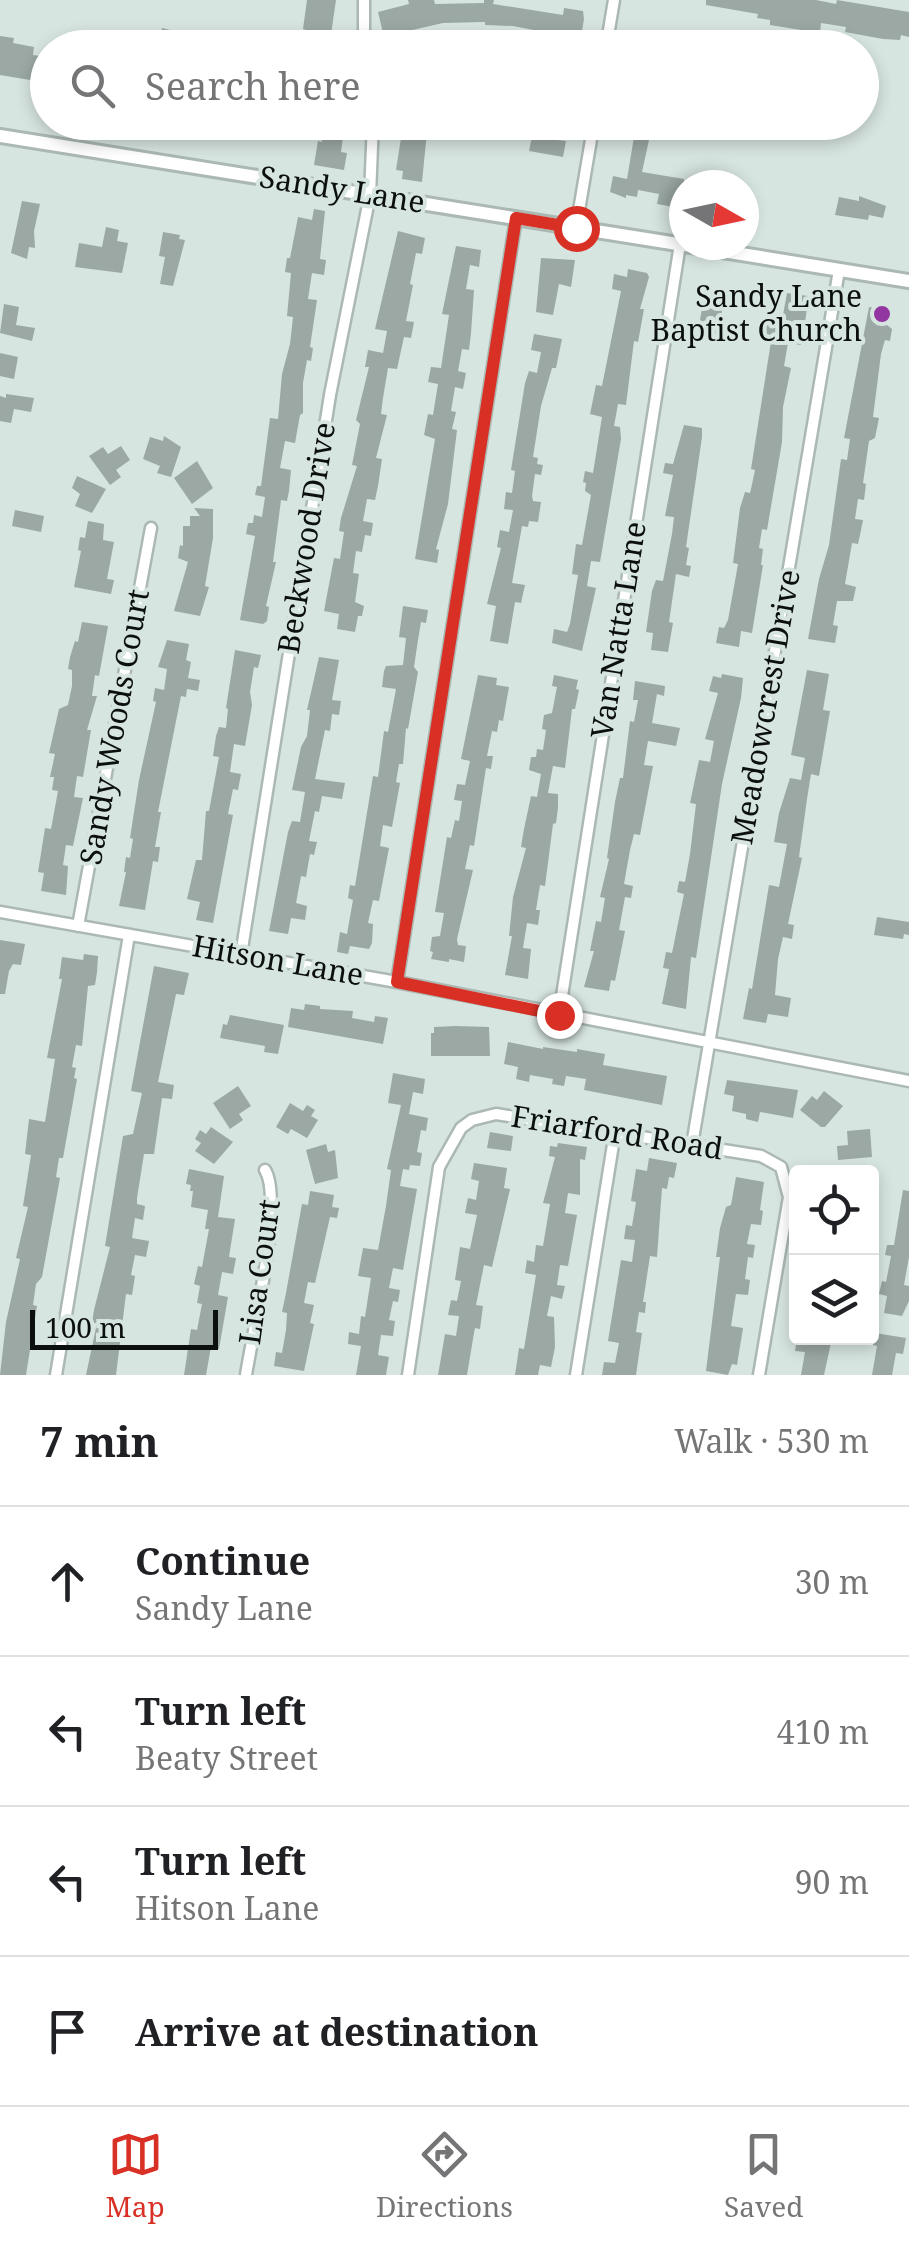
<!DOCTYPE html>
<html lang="en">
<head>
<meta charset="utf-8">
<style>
	:root { --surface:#fff; --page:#f6f6f6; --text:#202124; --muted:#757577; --line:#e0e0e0; --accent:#d93025 }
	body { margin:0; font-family:"Noto Serif",serif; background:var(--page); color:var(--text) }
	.controls { position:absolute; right:30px; bottom:30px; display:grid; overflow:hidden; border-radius:10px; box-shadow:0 5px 15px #0003 }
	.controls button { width:90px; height:90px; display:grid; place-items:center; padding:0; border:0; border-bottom:2px solid var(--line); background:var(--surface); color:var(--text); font:50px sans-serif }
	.compass { position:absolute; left:669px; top:170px; width:90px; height:90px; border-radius:50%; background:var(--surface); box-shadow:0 5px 15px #0003; rotate:99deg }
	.scale { position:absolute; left:30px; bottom:25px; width:188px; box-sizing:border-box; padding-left:10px; border:5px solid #0b100e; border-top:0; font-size:28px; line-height:35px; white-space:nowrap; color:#0b100e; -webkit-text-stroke:8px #d7e5e0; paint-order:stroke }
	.stop { position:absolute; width:30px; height:30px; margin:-22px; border:8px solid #d93025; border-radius:50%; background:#fff }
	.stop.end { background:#d93025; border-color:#fff; box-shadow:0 2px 10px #0008 }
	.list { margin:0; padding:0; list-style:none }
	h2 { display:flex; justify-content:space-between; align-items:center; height:130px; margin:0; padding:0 40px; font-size:42px }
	h2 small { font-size:32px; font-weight:400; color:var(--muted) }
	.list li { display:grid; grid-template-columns:65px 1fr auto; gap:30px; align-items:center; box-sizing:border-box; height:150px; padding:0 40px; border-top:2px solid var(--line) }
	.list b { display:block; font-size:38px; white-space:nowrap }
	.list p { margin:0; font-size:32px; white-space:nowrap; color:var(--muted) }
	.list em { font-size:32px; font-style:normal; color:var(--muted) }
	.icon { flex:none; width:55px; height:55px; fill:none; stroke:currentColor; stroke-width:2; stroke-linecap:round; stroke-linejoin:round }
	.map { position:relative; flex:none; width:909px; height:1375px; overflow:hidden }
	.search { position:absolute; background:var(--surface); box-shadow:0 5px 15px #0003; left:30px; right:30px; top:30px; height:110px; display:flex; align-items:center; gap:25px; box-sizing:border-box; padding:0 35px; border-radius:55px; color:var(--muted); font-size:38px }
	.sheet { height:730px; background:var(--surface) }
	nav { display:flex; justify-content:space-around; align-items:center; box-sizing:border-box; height:140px; border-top:2px solid var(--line); background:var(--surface); font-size:28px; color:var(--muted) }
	nav a { display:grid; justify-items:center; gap:5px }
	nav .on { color:var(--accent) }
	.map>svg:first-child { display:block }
</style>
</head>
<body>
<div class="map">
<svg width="909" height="1375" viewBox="0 0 909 1375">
	<rect width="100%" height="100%" fill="#d7e5e0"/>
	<path fill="#9ba8a3" d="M307,0H336L329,48H317L319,34L303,29Z
		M408,0H434L435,4L484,3V0H494L493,4L563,15L564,8L583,11L584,19L581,37L575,38L513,26L485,25V22L443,23L395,34L394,30L383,33L378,12L409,4Z
		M706,0H816L836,4L837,0L909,12V37L901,35L900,40L883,39L845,32L846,27L821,23L820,33L770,25V20L757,18L758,14L706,5Z
		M162,28L186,34L183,48L159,43Z
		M0,36L14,38L13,43L34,47L33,55L48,57V89L35,87L36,81L0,75Z
		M320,122H345L341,152L347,153L344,170L314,165L318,141L322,142Z
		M397,122H428L422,182L402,179L403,171L396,170L401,138H398Z
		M532,137L566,141L563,157L529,151Z
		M634,137L649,140L642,172L684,179V196L676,194L674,207L657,204L659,194L638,190L637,197L626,195V198L610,192L613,176L627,179Z
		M859,196L886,206L883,218L869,215L868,220L835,215L839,197L859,201Z
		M22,201L40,204L34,231L35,248L29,247L27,259L11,253Z
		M314,209L325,211L320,259L326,260L324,275L312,273L308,299L317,300L310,347L313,348L311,361L307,360L303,383V413L300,415L295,443L285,441L280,468L291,470L289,491L287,501L281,500L273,562H276L266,606L269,607L267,621L263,624L240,620L255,536L246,534L248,523H253L254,515L262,517L265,497L255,495L257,486H261L270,418L278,419L282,374L290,344L293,317L287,316L291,273L285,272L287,258H290L298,217L312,220Z
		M106,227L119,230L117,241L128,243L122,273L75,267L79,243L102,247Z
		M398,231L425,238L422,254L416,253L410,284L413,285L406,321L414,322L411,338L404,337L397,369L388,368L383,398L381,414L387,415L376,458L382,459L378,486L375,500L367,499L363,521L373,523L371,536L365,535L362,552L356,551L353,573L359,574L355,602L364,606L362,616H358L355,632L337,629L339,614L324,611L334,558L340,559L344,532L339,531L341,518L357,466L352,465L360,424L356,420L369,367H365L368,350L383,353L387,331L375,329Z
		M163,232L180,235L179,239L185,240L173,286L160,284L165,257L159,256Z
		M456,246L481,250L479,267L470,265L466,289L474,290L471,333L469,350L462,349L458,371L466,373L463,389L455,387L451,411L456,412L452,429L457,430L448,504L436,549L439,550L437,563L415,559L435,439L424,435L428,414L433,415L438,384L428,382L431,367L441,368L449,315L442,314Z
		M541,258L575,260L571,287L559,284L553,315L536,312Z
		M628,269L647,273L649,277L640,309H644L638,342L634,341L626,405L618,404L614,426L620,427L621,439L600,562L591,561L587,586L596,588L582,651L552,643L554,629L567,632L570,624L578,575L572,574L576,544L582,545L591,495L585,491L586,483L583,482L585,471L593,473L602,417L590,414L596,385L602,386L621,291L612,289L614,274L627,277Z
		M787,293L808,296L806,316L801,345L788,343L784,366L791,368L783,407L782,442L767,530L762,529L759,548L763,549L761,565H763L752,633L741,631L739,647L716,643L719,627L724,628L728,620L738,564L733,563L740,508L745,492L750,493L751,489L755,470L751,469L772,335L764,334L766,324L781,326Z
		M704,298L724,302L717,334L704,331L705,326L699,325Z
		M4,304L19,307L16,325L35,328L32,341L0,333Z
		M869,307L889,310L887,325L892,329L890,341L885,340L881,354L873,417L879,418L875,438L869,441L863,483L866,484L864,500L858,499L855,519L863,520L860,535L858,544L852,543L845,584L856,587L853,601H837L833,625L838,626L835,643L808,639L819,579L829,545L841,459L847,460L850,439L844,438Z
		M534,334L562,339L556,368H552L541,406L533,457L538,458L537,464L543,465L541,475L535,474L532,496L533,501L541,502L538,522L529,521L528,527L522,526L512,583L525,585L521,603L515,602L508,644L490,641L496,606L487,604L501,548L497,547L500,530L509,532L513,510L504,509L506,492L512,493L515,471L511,470L525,383L529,371L537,373L541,352L531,350Z
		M0,353L18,357L14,379L0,376Z
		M6,394L34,398L31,412L14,409L11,423L0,421V396L6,398Z
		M684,425L702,428V437L686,547L689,548L686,565L691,566L689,577L676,574L669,622L673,623L668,652L651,650L653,633L646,632L652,591L656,580L663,581L672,534L674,517L665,516L673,475L663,473L665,463L673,464Z
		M164,436L181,447L171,477L157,473L160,466L143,459L150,437L163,441Z
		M121,446L130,460L116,470L121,477L110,485L89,456L103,447L108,454Z
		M197,461L213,488L192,504L174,478Z
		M77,476L106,489L92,513L75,506L80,494L72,488Z
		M194,508L213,509V538L205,586L209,587L200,616L174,611L188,562L178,558L180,545L183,546V526H190V516H200Z
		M15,510L44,516L41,532L12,526Z
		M88,521L104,524L103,540L114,542L107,579L114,580L111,594L74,587L81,551L78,550L80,537L85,538Z
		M403,606L428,610L426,623L421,622L418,640L414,667L418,672L408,729L406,728L403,764H399L396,782L400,783L392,827L383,825L380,846L389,848L379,901L373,900L368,923L373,924L372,943L369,949L350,946L348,954L337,952L340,932L347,934L353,900L348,898L350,885L355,886L373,776L378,777L384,731L388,732L396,689L382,687L384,671L386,666L403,665L406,638L399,637Z
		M82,622L108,626L99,676L95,675L92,696H97L87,730H91L83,777L77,776L74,797L83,798L73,846L66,845L63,865L68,866L66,895L41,891L44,873L38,872L45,828L51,829L58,791L52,790L54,777H50L55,754L49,753L59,709L68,705L72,686V670L68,669L70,657L75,641L78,642Z
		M167,640L189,644L186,660L191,662L188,678L200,680L198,691L187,689L186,697L181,696L158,812H161L155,847H160L158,862L153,861L145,910L119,906L126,872H124L126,857L130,858L133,839L130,838L139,780L156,702L153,701L155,688L164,690L167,669L158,667Z
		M235,650L261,655L258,668L254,667L250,692L252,705L245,746L234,744L230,772L241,774L238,790L233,789L228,814L233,815L213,923L196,920L200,902L187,899L196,860H202L206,811H209L219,757L213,756L216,736L219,727L226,728L228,709L226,708Z
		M319,657L339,660L332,700L341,701L339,715L332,714L330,731L325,730L315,779L345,783L342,799L322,796L319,812L315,811L309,841L317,842L314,855L310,854L306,877L301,876L296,903L307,906L305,920L291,918L288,934L269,931L288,832L292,821L300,822L305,792L292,790L301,747L307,736L310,710H307Z
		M807,670L829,674L823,710L830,711L819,776L811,774L807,799L799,857L802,858L788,924L794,925L792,939L783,937L778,959L775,995L791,998L788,1017L768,1014L766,1023L743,1019L749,988L752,989L769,885L779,887L787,844L774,842L779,813L790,778L801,780L805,758L791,755Z
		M722,674L743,678L741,698L722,784L696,958L691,957L686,1009L662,1004L669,969L663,968L666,952L672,953L684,894L677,892L679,881L685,882L690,854L696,804L690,803L699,760L710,762L714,741L705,739L718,693L709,691L713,676L721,678Z
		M478,675L497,678L496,685L509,687L503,721L499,720L497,732L492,731L487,756H493L491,769L486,768L474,846L470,845L465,869L473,870L457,939L458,945L466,946L464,962L449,959V962L431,959L433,952L430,951L432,937L440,936L444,913L435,912L447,837L451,838L455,820L459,821L462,801L454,800L457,784L465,785L470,761L461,759Z
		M554,675L578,680L576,689L579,690L575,709H572L565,768L553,766L548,793L558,794V808L556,823L553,824L545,886L540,885L536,910H540L538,925L527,923L523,948L531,949L528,979L505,975L512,936H509L513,897L526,848L521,847L524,829L531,796L537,797L541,774L529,770L531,757H536L537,749L543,750L546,730L542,729L544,715L552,713L557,687L552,686Z
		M635,681L665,686L664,696L657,694L652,723L680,728L676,746L648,741L644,765L653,766L640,835L634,834L630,850L624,884L633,886L631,898L625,897L619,930L625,931L615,981L611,980L609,991L584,987L594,951H590L596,921L601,922L605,898L600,897L609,859L607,858L615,802L620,778H623L630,721L634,722L638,700H633Z
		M877,917L909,922V935L904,934L903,939L874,935Z
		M0,940L25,944L21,965L13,964L9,971L5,994H0Z
		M84,954L98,956L97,972L95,985L88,986L82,1046L76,1045L72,1067L76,1068L74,1078L77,1079L63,1158H59L56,1177L60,1178L42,1277L36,1284L33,1305L37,1306L26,1375H0L6,1322L20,1259L16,1258L28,1207L23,1206L31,1155L25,1154L29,1119L45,1122L55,1059L47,1058L62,979H59L62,957L83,960Z
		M154,966L189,973L184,995L176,994L158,1082L174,1085L172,1099L162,1098L154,1154H144L137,1198V1204L145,1206L143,1220L135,1218L132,1238L149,1241L146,1257L135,1255L131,1275L135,1276L132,1295L126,1294L116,1375H86L97,1323H92L94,1310L110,1247L105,1246L123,1136L133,1134L142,1093L131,1091Z
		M305,1004L320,1006V1009L353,1011L352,1018L374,1022L375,1016L388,1018L383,1044L288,1027L291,1008L304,1010Z
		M230,1015L284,1025L278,1054L264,1052L265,1046L220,1038L223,1024L227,1025Z
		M456,1026L489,1027L490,1056H431V1033H434V1027Z
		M508,1042L543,1049V1047L577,1052V1049L605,1054L603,1065L667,1076L662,1105L584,1090L586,1079L566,1076L564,1086L552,1084L553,1079L530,1075L529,1082L516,1079L518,1067L504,1064Z
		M393,1073L425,1079L423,1094L413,1092L409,1114L428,1118L426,1131L421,1130L417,1152L422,1153L420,1166L410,1165L409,1170L403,1169L400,1186L417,1189L403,1270L393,1268L389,1288L400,1290L398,1302L393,1301L389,1320L395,1321L393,1336L381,1335L378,1355L389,1357L386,1375H356L361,1346L348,1344L349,1332L359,1334L361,1316L365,1317L371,1278L358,1276L363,1248L378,1250L386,1206L391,1170L387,1169L401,1105L388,1103Z
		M727,1080L798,1090L793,1118L760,1112L758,1122L746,1119V1114L732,1111L734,1096L724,1094Z
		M238,1086L251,1106L239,1114L243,1120L230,1129L213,1103Z
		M824,1091L843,1106L825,1127H821L800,1110L812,1096L817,1100Z
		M290,1103L303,1111L307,1105L315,1110L311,1116L318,1120L307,1138L291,1129L288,1134L276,1127Z
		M211,1127L233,1142L214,1164L195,1151L201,1143L195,1139L200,1130L206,1134Z
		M870,1129L872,1157L838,1160L837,1146L848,1145L847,1131Z
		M490,1132L513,1136L511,1151L487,1148Z
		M558,1143L587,1147L585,1160L580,1159V1195L568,1193L565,1213L577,1215L568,1266L560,1265L557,1285L565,1286L562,1299L551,1296L547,1316L554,1317L555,1347L551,1367L540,1365L538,1375H515L519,1348L524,1349L536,1275L525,1273L527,1260L534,1262L536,1245L543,1246L550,1204L543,1203L555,1157L549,1156L550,1146L557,1147Z
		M326,1144L328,1152L335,1150L338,1178L315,1184L306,1150Z
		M649,1158L677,1163L674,1178L669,1177L667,1189L662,1188L657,1257L650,1256L643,1302H646L645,1313L639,1312L636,1332L642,1333L636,1375H602L604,1362L615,1363L619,1343L608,1341L621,1260L632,1262L635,1240L624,1239L626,1225L632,1226L636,1202L631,1201L636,1169L647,1171Z
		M474,1163L507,1168L504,1188L510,1189L492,1267L484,1265L476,1305L483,1306L480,1329L475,1328L474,1333L467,1375H438L445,1334L456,1336L459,1316L448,1315L451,1300L457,1301L461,1281L455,1280L460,1247L470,1249L477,1215L465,1213L468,1198L476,1200L479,1181L471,1179Z
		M189,1169L224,1176L218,1217L235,1219L229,1257L236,1258L233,1274L222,1272L218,1295L228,1297L219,1349L211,1347L206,1375H184L191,1329L197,1330L202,1304L197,1303L200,1286L194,1284L198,1266L202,1267L209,1229H205L208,1210L191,1207L193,1191H190L191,1185L186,1184Z
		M736,1177L764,1182L760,1210L763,1211L761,1225L751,1224L747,1244L755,1245L753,1258L748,1257L745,1279L750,1280L748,1295L736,1294L731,1326L743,1328L737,1365L732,1364L728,1375L706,1371L720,1257H716L720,1228L726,1207L731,1205Z
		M903,1190L909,1191V1257L904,1285L909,1286V1301L902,1316L884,1313L887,1296L879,1294L882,1281L886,1282L891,1256L885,1255L887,1245H894Z
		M310,1191L334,1195L332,1207L339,1208L337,1218L330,1217L315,1283L308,1282L304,1303L314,1305L310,1323L314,1324L304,1371L274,1366L276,1352L282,1353L286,1330L287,1313L282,1312L286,1293L302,1204L308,1205Z
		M875,1333L906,1338L903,1354L896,1353L892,1375H872L877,1346L873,1345Z
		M797,1338H832L824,1375H801L805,1352L795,1351Z"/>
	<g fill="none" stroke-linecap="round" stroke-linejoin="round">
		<defs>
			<path id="minor" d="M364,48V0
				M606,48L614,0
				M576,228L594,122
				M0,912L397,982L909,1081
				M78,926L151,528
				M241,955L330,395L370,195L373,122
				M397,982L516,218
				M559,1015L680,244
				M692,1145L839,270
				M56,1375L129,935
				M246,1375C252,1335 284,1200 265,1170
				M408,1375L439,1167L461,1128L472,1120L496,1114L761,1156L781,1167L789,1197L759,1375
				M576,1375L615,1132"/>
			<path id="tertiary" d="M0,136L684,245
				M685,245L909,281"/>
		</defs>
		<use href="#minor" stroke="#abb8b3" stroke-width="15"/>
		<use href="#tertiary" stroke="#abb8b3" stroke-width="18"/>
		<use href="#minor" stroke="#fff" stroke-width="10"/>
		<use href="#tertiary" stroke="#fff" stroke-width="12"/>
	</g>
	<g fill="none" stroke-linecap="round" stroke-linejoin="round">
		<path stroke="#d93025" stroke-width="12" d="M559,1015L397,982L516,218L576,228"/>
	</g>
	<circle fill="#9237a2" stroke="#d7e5e0" stroke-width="4" cx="882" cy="314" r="10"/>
	<g text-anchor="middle" stroke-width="8" stroke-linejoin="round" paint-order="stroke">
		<g font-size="30" fill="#0b100e" stroke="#d7e5e0">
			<text transform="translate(342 190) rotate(9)" y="10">Sandy Lane</text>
			<text transform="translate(307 538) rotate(-81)" y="10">Beckwood Drive</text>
			<text transform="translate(619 630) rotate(-81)" y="10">Van Natta Lane</text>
			<text transform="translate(766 707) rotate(-80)" y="10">Meadowcrest Drive</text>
			<text transform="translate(115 727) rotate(-80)" y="10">Sandy Woods Court</text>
			<text transform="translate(278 961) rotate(10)" y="10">Hitson Lane</text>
			<text transform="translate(617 1133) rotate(9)" y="10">Friarford Road</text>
			<text transform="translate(260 1272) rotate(-82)" y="10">Lisa Court</text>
		</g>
		<g font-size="30" fill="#0b100e" stroke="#d7e5e0" text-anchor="end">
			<text x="862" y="307">Sandy Lane<tspan x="862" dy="34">Baptist Church</tspan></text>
		</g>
	</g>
</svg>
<div class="controls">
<button><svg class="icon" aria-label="locate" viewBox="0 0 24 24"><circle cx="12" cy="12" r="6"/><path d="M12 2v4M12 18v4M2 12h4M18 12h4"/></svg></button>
<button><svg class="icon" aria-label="layers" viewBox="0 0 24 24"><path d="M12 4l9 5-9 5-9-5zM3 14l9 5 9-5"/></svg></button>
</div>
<svg class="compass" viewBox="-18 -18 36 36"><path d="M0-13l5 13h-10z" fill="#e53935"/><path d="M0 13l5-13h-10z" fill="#757577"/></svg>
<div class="scale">100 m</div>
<div class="stop" style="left:576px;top:228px"></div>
<div class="stop end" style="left:559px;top:1015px"></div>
<div class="search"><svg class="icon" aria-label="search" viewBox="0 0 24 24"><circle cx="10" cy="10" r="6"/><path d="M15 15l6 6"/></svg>Search here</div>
</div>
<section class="sheet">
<h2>7 min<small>Walk · 530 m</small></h2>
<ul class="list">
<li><svg class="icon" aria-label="ahead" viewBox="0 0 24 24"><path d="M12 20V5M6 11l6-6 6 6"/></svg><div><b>Continue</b><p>Sandy Lane</p></div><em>30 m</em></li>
<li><svg class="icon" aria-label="left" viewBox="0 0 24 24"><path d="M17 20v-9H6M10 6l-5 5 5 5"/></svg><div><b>Turn left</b><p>Beaty Street</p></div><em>410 m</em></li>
<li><svg class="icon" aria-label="left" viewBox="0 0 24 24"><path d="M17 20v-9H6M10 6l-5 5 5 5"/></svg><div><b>Turn left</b><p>Hitson Lane</p></div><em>90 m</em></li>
<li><svg class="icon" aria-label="arrive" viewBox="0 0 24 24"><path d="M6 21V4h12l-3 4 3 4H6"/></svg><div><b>Arrive at destination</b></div></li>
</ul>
</section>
<nav>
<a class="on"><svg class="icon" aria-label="map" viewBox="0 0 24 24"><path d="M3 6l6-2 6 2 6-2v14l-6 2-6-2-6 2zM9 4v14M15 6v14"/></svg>Map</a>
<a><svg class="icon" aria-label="directions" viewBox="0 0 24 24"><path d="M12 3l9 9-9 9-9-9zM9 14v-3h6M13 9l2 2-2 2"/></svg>Directions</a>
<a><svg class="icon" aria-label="saved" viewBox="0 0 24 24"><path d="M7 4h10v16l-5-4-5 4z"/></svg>Saved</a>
</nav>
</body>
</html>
